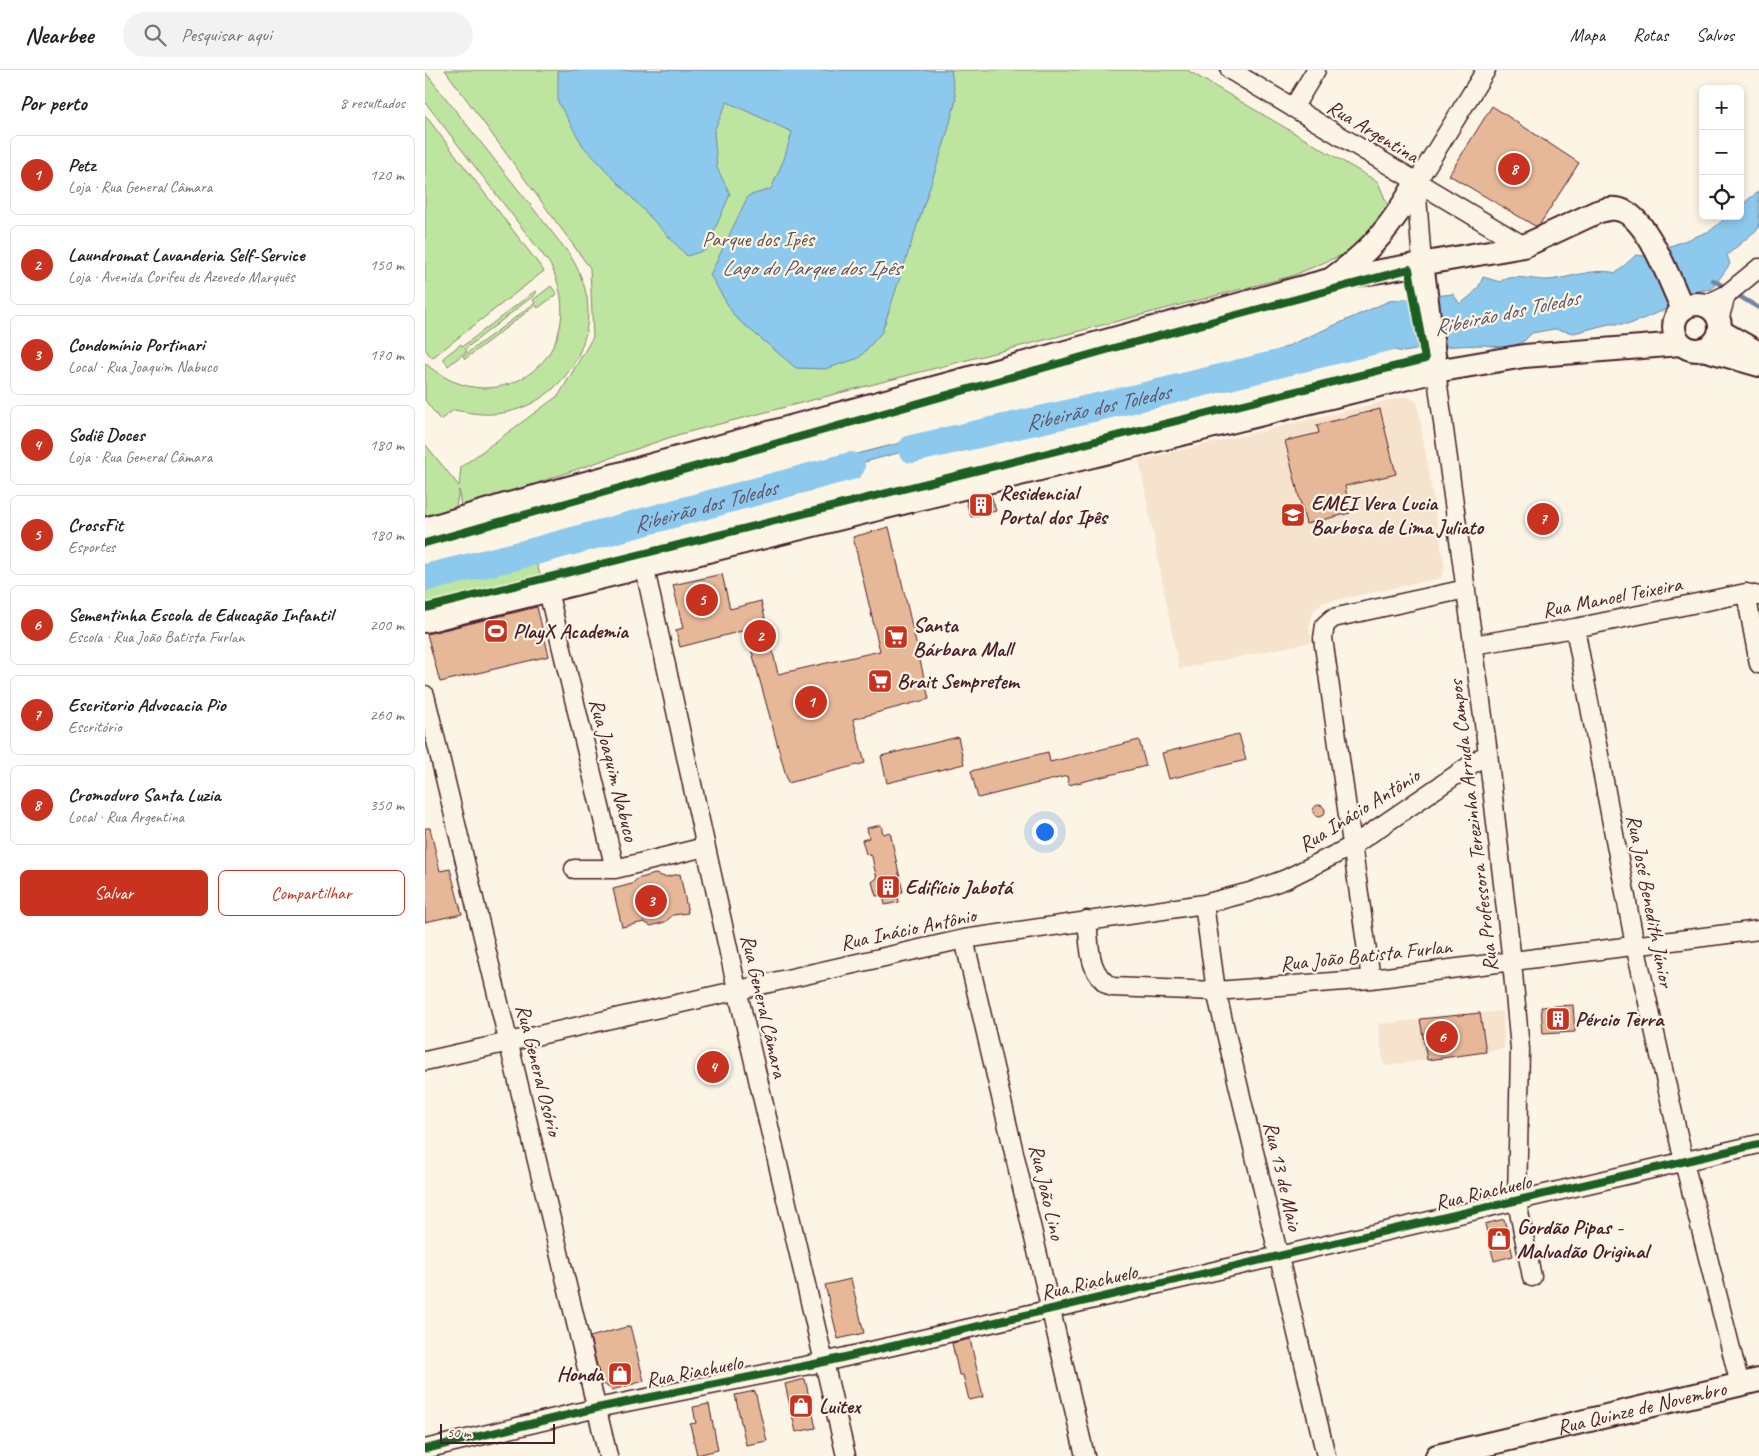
<!DOCTYPE html>
<html lang="pt">
<head>
<meta charset="utf-8">
<style>
	:root { --surface:#fff; --page:#f2f2f2; --text:#222; --muted:#767676; --line:#e0e0e0; --accent:#c8321e }
	body { margin:0; font-family:Caveat,sans-serif; background:var(--page); color:var(--text) }
	.controls { position:absolute; right:15px; top:15px; display:grid; overflow:hidden; border-radius:8px; box-shadow:0 2px 8px #0003 }
	.controls button { width:45px; height:45px; display:grid; place-items:center; padding:0; border:0; border-bottom:1px solid var(--line); background:var(--surface); color:var(--text); font:25px sans-serif }
	.scale { position:absolute; left:15px; bottom:12px; width:115px; box-sizing:border-box; padding-left:5px; border:2px solid #4a1f2b; border-top:0; font-size:14px; line-height:18px; white-space:nowrap; color:#4a1f2b; -webkit-text-stroke:4px #fcf5e5; paint-order:stroke }
	.you { position:absolute; left:619px; top:761px; width:18px; height:18px; margin:-12px; border:4px solid #fff; border-radius:50%; background:#1a73e8; box-shadow:0 0 0 8px #1a73e833 }
	.badge { display:grid; place-items:center; width:32px; height:32px; border-radius:50%; background:var(--accent); color:#fff; font-size:16px; font-weight:700 }
	.pin { position:absolute; translate:-50% -50%; border:2px solid #fff; box-shadow:0 1px 5px #0006 }
	.list { margin:0; padding:0; list-style:none }
	h2 { display:flex; justify-content:space-between; align-items:center; height:65px; margin:0; padding:0 20px; font-size:21px }
	h2 small { font-size:16px; font-weight:400; color:var(--muted) }
	.list li { display:grid; grid-template-columns:32px 1fr auto; gap:15px; align-items:center; box-sizing:border-box; height:80px; margin:0 10px 10px; padding:0 10px; border:1px solid var(--line); border-radius:8px }
	.list b { display:block; font-size:19px; white-space:nowrap }
	.list p { margin:0; font-size:16px; white-space:nowrap; color:var(--muted) }
	.list em { font-size:16px; font-style:normal; color:var(--muted) }
	.actions { display:flex; gap:10px; padding:15px 20px }
	.actions a { flex:1; padding:11px 0; border:1px solid var(--accent); border-radius:8px; text-align:center; font-size:18px; color:var(--accent) }
	.actions .main { background:var(--accent); color:#fff }
	.icon { flex:none; width:28px; height:28px; fill:none; stroke:currentColor; stroke-width:2; stroke-linecap:round; stroke-linejoin:round }
	.map { position:relative; flex:none; width:1334px; height:1386px; overflow:hidden }
	header { display:flex; align-items:center; gap:30px; box-sizing:border-box; height:70px; padding:0 25px; background:var(--surface); border-bottom:1px solid var(--line) }
	header strong { font-size:24px }
	nav { display:flex; gap:28px; margin-inline-start:auto; font-size:18px }
	.search { width:350px; height:45px; background:var(--page); display:flex; align-items:center; gap:12px; box-sizing:border-box; padding:0 18px; border-radius:28px; color:var(--muted); font-size:19px }
	main { display:flex }
	aside { flex:1; background:var(--surface) }
	.map>svg:first-child { display:block }
</style>
</head>
<body>
<header>
<strong>Nearbee</strong>
<div class="search"><svg class="icon" aria-label="search" viewBox="0 0 24 24"><circle cx="10" cy="10" r="6"/><path d="M15 15l6 6"/></svg>Pesquisar aqui</div>
<nav><a>Mapa</a><a>Rotas</a><a>Salvos</a></nav>
</header>
<main>
<aside>
<h2>Por perto<small>8 resultados</small></h2>
<ul class="list">
<li><span class="badge">1</span><div><b>Petz</b><p>Loja · Rua General Câmara</p></div><em>120 m</em></li>
<li><span class="badge">2</span><div><b>Laundromat Lavanderia Self-Service</b><p>Loja · Avenida Corifeu de Azevedo Marquês</p></div><em>150 m</em></li>
<li><span class="badge">3</span><div><b>Condomínio Portinari</b><p>Local · Rua Joaquim Nabuco</p></div><em>170 m</em></li>
<li><span class="badge">4</span><div><b>Sodiê Doces</b><p>Loja · Rua General Câmara</p></div><em>180 m</em></li>
<li><span class="badge">5</span><div><b>CrossFit</b><p>Esportes</p></div><em>180 m</em></li>
<li><span class="badge">6</span><div><b>Sementinha Escola de Educação Infantil</b><p>Escola · Rua João Batista Furlan</p></div><em>200 m</em></li>
<li><span class="badge">7</span><div><b>Escritorio Advocacia Pio</b><p>Escritório</p></div><em>260 m</em></li>
<li><span class="badge">8</span><div><b>Cromoduro Santa Luzia</b><p>Local · Rua Argentina</p></div><em>350 m</em></li>
</ul>
<div class="actions"><a class="main">Salvar</a><a>Compartilhar</a></div>
</aside>
<div class="map">
<svg width="1334" height="1386" viewBox="0 0 1334 1386">
	<rect width="100%" height="100%" fill="#fcf5e5"/>
	<filter id="ink" filterUnits="userSpaceOnUse"><feTurbulence type="fractalNoise" baseFrequency=".02" numOctaves="2"/><feDisplacementMap in="SourceGraphic" scale="10" xChannelSelector="R" yChannelSelector="G"/><feConvolveMatrix kernelMatrix="1 2 1 2 8 2 1 2 1" color-interpolation-filters="sRGB"/></filter>
	<g filter="url(#ink)">
		<path fill="#f6e3ce" d="M983,326L992,332L1020,499L1016,508L897,533L888,542L884,558L887,572L754,599L714,390Z
			M1078,941L1079,979L959,996L953,954Z"/>
		<path fill="#bee5a0" stroke="#848266" d="M20,0H762L953,112L963,136L955,158L919,184L867,206L252,365L36,439L34,420L29,448L0,454V374L34,416L36,397L134,325L168,267L165,198Z
			M0,2L145,185C153,198 159,212 162,228C170,286 126,341 67,344C54,345 42,342 29,340L15,350L0,330V293C73,359 171,283 125,194L0,32Z
			M0,45L119,201L7,288L0,279Z
			M126,216L132,224L113,238L111,235L40,289L38,286L110,233L108,230Z
			M110,221L112,223L40,279L42,281L23,296L18,288L36,274L38,276Z
			M107,482L117,509L0,538V508Z"/>
		<path fill="#8cc9ed" stroke="#72859f" d="M133,0H526L531,30L520,71L457,262L434,288L400,299L371,298L310,247L285,205L323,126L346,119L359,89L367,62L302,32L289,61L292,98L305,124L281,180L262,186L158,76L133,32Z
			M1334,121V158L1302,185L1305,194L1287,219L1273,221L1249,236L1205,254H1184L1149,263L1129,259L1107,263L1099,271L1085,278L1058,275L1007,277L979,282L935,273L738,322L521,370L137,474L132,472L270,429L278,424L575,347L847,283L964,231L1028,224L1035,234C1048,224 1052,222 1058,207L1075,212C1085,203 1108,210 1121,210C1144,209 1169,197 1191,203L1211,185L1219,186L1285,161L1303,146H1315V136Z"/>
		<g fill="none" stroke-linecap="round" stroke-linejoin="round">
			<path stroke="#72859f" stroke-width="4.5" d="M1288,210L1303,219
				M1309,223L1334,238"/>
			<g stroke="#8cc9ed" stroke-width="28">
				<path id="s1" d="M487,379L738,322L968,266"/>
				<path id="s2" d="M0,508L107,482L426,396"/>
			</g>
		</g>
		<path fill="#e7b898" stroke="#4a1f2b" d="M1067,36L1154,93L1115,154L1110,156L1024,105Z
			M955,339L971,404L920,416L925,443L881,454L860,371L894,363L892,355Z
			M566,425L571,441L546,447L541,431Z
			M464,457L504,629L428,649L440,693L363,713L321,560L255,577L251,560L258,558L248,515L297,504L305,539L336,531L353,604L455,581L428,467Z
			M112,537L124,586L15,612L2,564Z
			M814,664L821,690L744,709L737,683Z
			M533,667L539,694L462,713L456,686Z
			M714,670L721,696L644,715L642,706L553,728L546,701L623,682L625,692Z
			M888 741a6 6 0 1 1 12 0a6 6 0 1 1-12 0Z
			M456,755L458,764L465,762L478,822L472,823L474,832L460,835L458,825L451,826L447,812L452,808L449,797L447,786L441,784L437,770L444,768L442,758Z
			M0,758H5L15,801L25,799L37,844L0,852Z
			M230,804L240,807L255,804L263,843L248,845L240,852L226,856L219,852L197,857L188,819L207,814L212,809Z
			M1148,935L1150,962L1118,964L1116,937Z
			M1055,943L1061,982L1002,990L995,949Z
			M1079,1149L1088,1186L1069,1191L1060,1154Z
			M426,1209L439,1263L413,1269L400,1215Z
			M205,1256L219,1311L187,1320L176,1312L165,1267Z
			M545,1269L558,1327L544,1330L538,1305H534L527,1273Z
			M380,1309L391,1358L371,1362L360,1314Z
			M330,1321L342,1371L321,1375L310,1325Z
			M284,1334L293,1380L272,1385L265,1354L271,1353L268,1337Z"/>
		<g fill="none" stroke-linecap="round" stroke-linejoin="round">
			<defs>
				<path id="minor" d="M805,0L1099,176
					M868,38L891,0
					M991,113L1061,0
					M991,113L997,193
					M1280,235L1301,225L1334,198
					M1294,250L1301,225
					M1011,301L1063,683L1087,892L1095,979L1092,1132L1107,1207
					M219,495L312,919L421,1386
					M123,521L190,799L280,777
					M1321,523L1334,594
					M1150,558L1210,875L1259,1092L1315,1315
					M1048,575L1150,558L1321,523L1334,526
					M0,625L183,1386
					M149,799H190
					M779,834L791,921L901,1386
					M662,850C665,875 662,904 687,917L791,921L946,909L1334,860
					M539,869L660,1386
					M946,909L898,568L900,555L908,548L1041,519
					M0,991L539,869L779,834L825,822L861,809L927,776L1063,683
					M0,1379L172,1338L399,1292L1334,1074"/>
				<g id="major">
					<path d="M997,193L1011,301"/>
					<path d="M909,207C947,180 968,154 991,113"/>
					<circle cx="1272" cy="257" r="23"/>
					<path d="M1295,261L1334,283"/>
					<path d="M1278,279L1334,295"/>
					<path d="M0,459L84,434L904,210L1099,176L1172,142C1178,140 1185,138 1191,139C1222,142 1245,213 1258,239"/>
					<path d="M0,551L1011,301L1099,286L1256,274"/>
					<path id="s3" d="M1012,1386L1334,1310"/>
				</g>
			</defs>
			<use href="#minor" stroke="#4a1f2b" stroke-width="21"/>
			<use href="#major" stroke="#4a1f2b" stroke-width="26"/>
			<use href="#minor" stroke="#fcf5e5" stroke-width="18"/>
			<use href="#major" stroke="#fcf5e5" stroke-width="22"/>
			<defs>
				<path id="cycleway" d="M0,473L692,277L984,199L1000,289L0,538
					M0,1379L172,1338L399,1292L1334,1074"/>
			</defs>
			<use href="#cycleway" stroke="#fcf5e5" stroke-width="11"/>
			<use href="#cycleway" stroke="#1b5e20" stroke-width="8"/>
		</g>
	</g>
	<defs>
		<symbol id="building-square" viewBox="-11 -11 22 22"><rect x="-9" y="-9" width="18" height="18" rx="4" fill="#c8321e" stroke="#fcf5e5"/><path d="M-4-6H4V6H1V3H-1V6H-4ZM-2.5-4.3h1.7v1.8h-1.7ZM.8-4.3h1.7v1.8H.8ZM-2.5-1h1.7V.8h-1.7ZM.8-1h1.7V.8H.8Z" fill="#fff"/></symbol>
		<symbol id="school-square" viewBox="-11 -11 22 22"><rect x="-9" y="-9" width="18" height="18" rx="4" fill="#c8321e" stroke="#fcf5e5"/><path d="M0-5L7-2L0 1L-7-2ZM-4 1L0 2.5L4 1V4Q0 6-4 4Z" fill="#fff"/></symbol>
		<symbol id="stadium-square" viewBox="-11 -11 22 22"><rect x="-9" y="-9" width="18" height="18" rx="4" fill="#c8321e" stroke="#fcf5e5"/><path d="M0-5a6.5 5 0 1 0 0 10a6.5 5 0 1 0 0-10ZM-3.5-1.8h7v3.6h-7Z" fill="#fff"/></symbol>
		<symbol id="supermarket-square" viewBox="-11 -11 22 22"><rect x="-9" y="-9" width="18" height="18" rx="4" fill="#c8321e" stroke="#fcf5e5"/><path d="M-6-5.5h2.5l.6 2H6L4.5 2H-2.5L-4.4-4H-6ZM-1.5 3.2a1.3 1.3 0 1 0 .1 0ZM3 3.2a1.3 1.3 0 1 0 .1 0Z" fill="#fff"/></symbol>
		<symbol id="shop-square" viewBox="-11 -11 22 22"><rect x="-9" y="-9" width="18" height="18" rx="4" fill="#c8321e" stroke="#fcf5e5"/><path d="M-5-2.5h2.3a2.7 3.5 0 0 1 5.4 0H5L5.5 6h-11ZM-1.5-2.5h3a1.5 2.3 0 0 0-3 0Z" fill="#fff"/></symbol>
	</defs>
	<g fill-rule="evenodd">
		<use href="#building-square" x="542" y="421" width="28" height="28"/>
		<use href="#school-square" x="854" y="431" width="28" height="28"/>
		<use href="#stadium-square" x="57" y="547" width="28" height="28"/>
		<use href="#supermarket-square" x="457" y="553" width="28" height="28"/>
		<use href="#supermarket-square" x="441" y="597" width="28" height="28"/>
		<use href="#building-square" x="449" y="803" width="28" height="28"/>
		<use href="#building-square" x="1119" y="935" width="28" height="28"/>
		<use href="#shop-square" x="1060" y="1155" width="28" height="28"/>
		<use href="#shop-square" x="181" y="1290" width="28" height="28"/>
		<use href="#shop-square" x="362" y="1322" width="28" height="28"/>
	</g>
	<g text-anchor="middle" stroke-width="4.5" stroke-linejoin="round" paint-order="stroke">
		<g font-size="21" fill="#4a1f2b" stroke="#fcf5e5">
			<text transform="translate(948 61) rotate(31)" y="7">Rua Argentina</text>
			<text transform="translate(1187 527) rotate(-11)" y="7">Rua Manoel Teixeira</text>
			<text transform="translate(189 700) rotate(76)" y="7">Rua Joaquim Nabuco</text>
			<text transform="translate(934 740) rotate(-32)" y="7">Rua Inácio Antônio</text>
			<text transform="translate(1048 756) rotate(-97)" y="7">Rua Professora Terezinha Arruda Campos</text>
			<text transform="translate(1225 831) rotate(79)" y="7">Rua José Benedith Júnior</text>
			<text transform="translate(483 859) rotate(-12)" y="7">Rua Inácio Antônio</text>
			<text transform="translate(941 885) rotate(-6)" y="7">Rua João Batista Furlan</text>
			<text transform="translate(339 936) rotate(77)" y="7">Rua General Câmara</text>
			<text transform="translate(114 1000) rotate(76)" y="7">Rua General Osório</text>
			<text transform="translate(858 1106) rotate(77)" y="7">Rua 13 de Maio</text>
			<text transform="translate(622 1122) rotate(77)" y="7">Rua João Lino</text>
			<text transform="translate(1058 1122) rotate(-13)" y="7">Rua Riachuelo</text>
			<text transform="translate(664 1212) rotate(-13)" y="7">Rua Riachuelo</text>
			<text transform="translate(269 1301) rotate(-11)" y="7">Rua Riachuelo</text>
			<text dy="7" stroke="none"><textPath href="#s3" startOffset="210">Rua Quinze de Novembro</textPath></text>
		</g>
		<g font-size="21" fill="#675048" stroke="#fcf5e5">
			<text x="333" y="176">Parque dos Ipês</text>
		</g>
		<g font-size="21" font-weight="bold" fill="#4a1f2b" stroke="#fcf5e5" text-anchor="start">
			<text x="574" y="430">Residencial<tspan x="574" dy="24">Portal dos Ipês</tspan></text>
			<text x="886" y="440">EMEI Vera Lucia<tspan x="886" dy="24">Barbosa de Lima Juliato</tspan></text>
			<text x="488" y="562">Santa<tspan x="488" dy="24">Bárbara Mall</tspan></text>
			<text x="88" y="568">PlayX Academia</text>
			<text x="472" y="618">Brait Sempretem</text>
			<text x="480" y="824">Edifício Jabotá</text>
			<text x="1150" y="956">Pércio Terra</text>
			<text x="1092" y="1164">Gordão Pipas -<tspan x="1092" dy="24">Malvadão Original</tspan></text>
			<text x="178" y="1311" text-anchor="end">Honda</text>
			<text x="394" y="1343">Luitex</text>
		</g>
		<g font-size="22" font-style="italic" fill="#5e5265" stroke="#fcf5e5">
			<text x="386" y="205">Lago do Parque dos Ipês</text>
			<text transform="translate(1081 242) rotate(-12)" y="8">Ribeirão dos Toledos</text>
			<text dy="8" stroke="none"><textPath href="#s1" startOffset="190">Ribeirão dos Toledos</textPath></text>
			<text dy="8" stroke="none"><textPath href="#s2" startOffset="289">Ribeirão dos Toledos</textPath></text>
		</g>
	</g>
</svg>
<div class="controls">
<button>+</button>
<button>−</button>
<button><svg class="icon" aria-label="locate" viewBox="0 0 24 24"><circle cx="12" cy="12" r="6"/><path d="M12 2v4M12 18v4M2 12h4M18 12h4"/></svg></button>
</div>
<div class="scale">50 m</div>
<div class="you"></div>
<div class="pin badge" style="left:386px;top:632px">1</div>
<div class="pin badge" style="left:335px;top:566px">2</div>
<div class="pin badge" style="left:226px;top:831px">3</div>
<div class="pin badge" style="left:288px;top:997px">4</div>
<div class="pin badge" style="left:277px;top:530px">5</div>
<div class="pin badge" style="left:1017px;top:967px">6</div>
<div class="pin badge" style="left:1118px;top:449px">7</div>
<div class="pin badge" style="left:1089px;top:99px">8</div>
</div>
</main>
</body>
</html>
